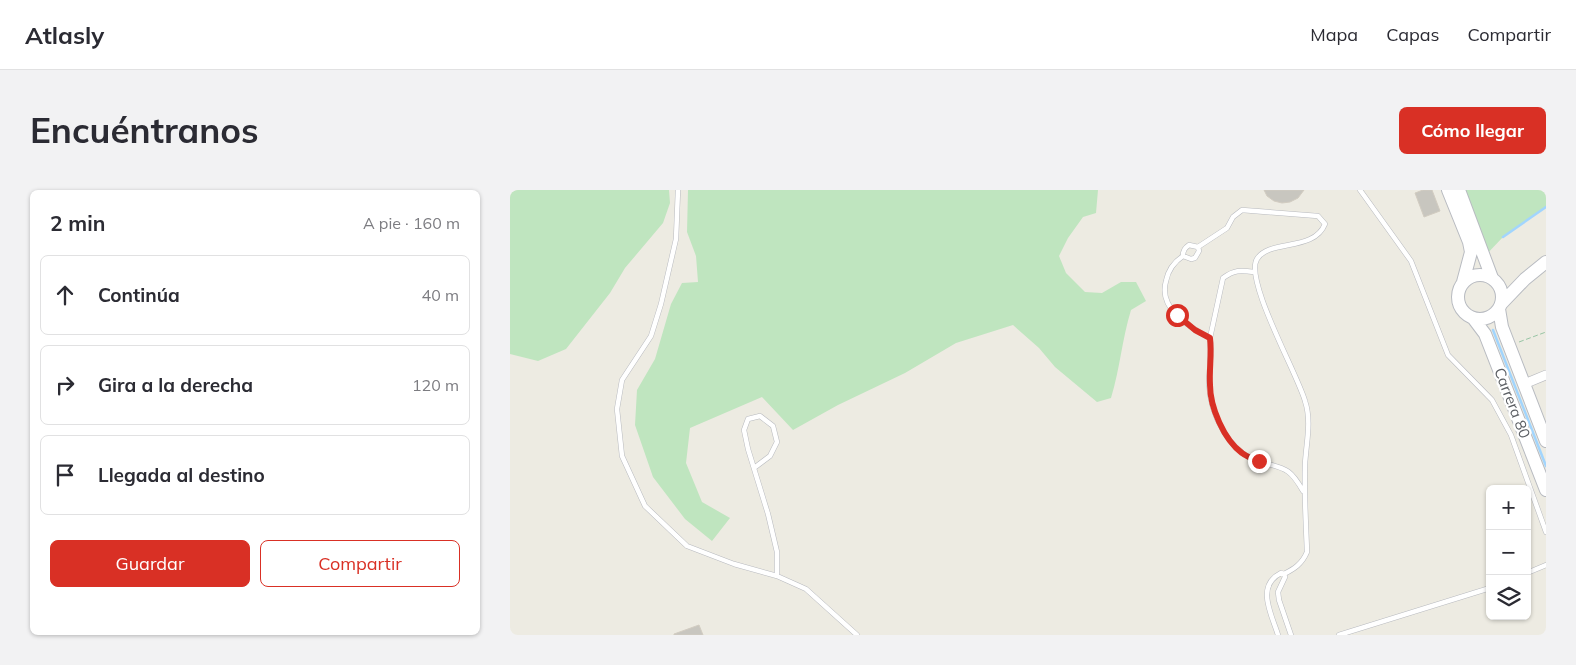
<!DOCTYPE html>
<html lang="es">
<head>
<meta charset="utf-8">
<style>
	:root { --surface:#fff; --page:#f2f2f3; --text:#2b2b33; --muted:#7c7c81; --line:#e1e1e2; --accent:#d93025 }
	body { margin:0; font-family:Mulish,sans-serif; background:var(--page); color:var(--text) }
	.controls { position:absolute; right:15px; bottom:15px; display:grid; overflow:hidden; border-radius:8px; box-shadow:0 1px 4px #0004 }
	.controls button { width:45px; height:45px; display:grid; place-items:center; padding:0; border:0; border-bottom:1px solid var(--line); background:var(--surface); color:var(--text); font:25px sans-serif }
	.stop { position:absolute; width:15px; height:15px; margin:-11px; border:4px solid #d93025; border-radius:50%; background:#fff }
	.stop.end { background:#d93025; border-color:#fff; box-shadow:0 1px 5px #0008 }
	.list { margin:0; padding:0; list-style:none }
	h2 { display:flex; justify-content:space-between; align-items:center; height:65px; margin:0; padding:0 20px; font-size:21px }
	h2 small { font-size:16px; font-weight:400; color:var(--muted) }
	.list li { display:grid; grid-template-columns:32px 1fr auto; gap:15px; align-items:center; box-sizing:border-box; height:80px; margin:0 10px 10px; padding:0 10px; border:1px solid var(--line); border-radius:8px }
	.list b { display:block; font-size:19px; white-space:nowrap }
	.list em { font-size:16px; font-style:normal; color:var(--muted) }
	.actions { display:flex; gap:10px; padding:15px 20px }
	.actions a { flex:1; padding:11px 0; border:1px solid var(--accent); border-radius:8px; text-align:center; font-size:18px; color:var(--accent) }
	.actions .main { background:var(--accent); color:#fff }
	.icon { flex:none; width:28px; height:28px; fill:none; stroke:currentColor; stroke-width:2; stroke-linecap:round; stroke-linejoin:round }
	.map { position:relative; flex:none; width:1036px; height:445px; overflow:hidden; border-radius:8px }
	header { display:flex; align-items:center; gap:30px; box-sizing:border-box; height:70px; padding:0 25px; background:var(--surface); border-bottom:1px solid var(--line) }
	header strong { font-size:24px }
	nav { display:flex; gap:28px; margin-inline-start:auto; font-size:18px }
	.intro { display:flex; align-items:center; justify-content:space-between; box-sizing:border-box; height:120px; padding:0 30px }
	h1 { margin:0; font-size:35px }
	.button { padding:12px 22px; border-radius:8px; background:var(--accent); color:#fff; font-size:18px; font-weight:700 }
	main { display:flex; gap:30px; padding:0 30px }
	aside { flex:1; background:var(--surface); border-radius:8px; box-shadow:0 1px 4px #0004 }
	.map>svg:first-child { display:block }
</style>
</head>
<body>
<header>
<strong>Atlasly</strong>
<nav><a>Mapa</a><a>Capas</a><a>Compartir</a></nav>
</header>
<div class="intro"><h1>Encuéntranos</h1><a class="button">Cómo llegar</a></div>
<main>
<aside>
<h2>2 min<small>A pie · 160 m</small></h2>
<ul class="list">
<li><svg class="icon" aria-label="ahead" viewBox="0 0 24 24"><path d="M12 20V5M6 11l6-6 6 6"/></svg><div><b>Continúa</b></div><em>40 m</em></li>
<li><svg class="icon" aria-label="right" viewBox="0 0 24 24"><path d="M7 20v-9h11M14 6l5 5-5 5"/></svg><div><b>Gira a la derecha</b></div><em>120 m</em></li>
<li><svg class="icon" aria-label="arrive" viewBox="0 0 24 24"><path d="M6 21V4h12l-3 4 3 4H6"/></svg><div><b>Llegada al destino</b></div></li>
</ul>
<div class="actions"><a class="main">Guardar</a><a>Compartir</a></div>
</aside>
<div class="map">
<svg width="1036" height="445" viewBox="0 0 1036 445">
	<rect width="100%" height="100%" fill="#edebe2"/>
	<path fill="#bfe5bf" d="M6,0H159L160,13L153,33L115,78L100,103L56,159L28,171L0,164V3Z
		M178,0H588L586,23L573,27L558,48L549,66L556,83L575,102L592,103L611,92H626L636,111L621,120C612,149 610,179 601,208L587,212L545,177L529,158L503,135L446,153L395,183L328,215L283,240L252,207L180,238L176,273L192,312L220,328L202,351L175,329L143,287L125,235L127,200L145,169L161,114L172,93L188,92L186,66L177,42Z
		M949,0H1036V17L993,47L974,67Z"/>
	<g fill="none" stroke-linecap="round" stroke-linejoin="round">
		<path stroke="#a2d5fd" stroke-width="2.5" d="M993,47L1036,17
			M983,140L1036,276"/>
	</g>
	<path fill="#c8c6bf" stroke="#d2ccc1" d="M754,0H794L788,8L780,12L772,13L764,11L757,6Z
		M913,0H922L930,21L914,27L905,3Z
		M189,435L193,445H164V444Z"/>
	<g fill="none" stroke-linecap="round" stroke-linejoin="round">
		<defs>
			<path id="lane" d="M168,0L166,49L151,114L141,146L112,190L107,219L112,266L135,316L177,356L224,374L267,386L296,399L347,445
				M850,0L901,71L938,165L982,210L1001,245L1036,342
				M688,57L679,55C675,58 673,60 673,66C664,72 658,81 656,91C648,119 679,137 700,148C702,164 699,179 699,194C700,224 719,262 748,271C774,279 779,276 793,301
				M673,66L681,69L685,68L689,61L688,57L717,38L723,27L732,20L808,26L815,34C804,62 759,49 747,69C734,90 788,185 795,211C802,232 796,253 795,275C794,304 796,333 797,362C792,374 784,379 774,384L771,383C745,396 762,425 768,445
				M700,148L713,88C724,80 730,80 744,82
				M244,278L260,266L267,252L263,236L250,226L238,229L234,240L238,259L258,324L267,362V386
				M1017,383L1036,375
				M774,384L775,387L768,402L769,410L781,445
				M829,445L980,398"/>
			<path id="street" d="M1014,194L1036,185"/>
			<path id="secondary" d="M938,0L959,52L961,62L953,92
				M949,0L982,88
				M948 107a22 22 0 1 1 44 0a22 22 0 1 1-44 0Z
				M991,114L1015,89L1036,72
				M989,119L992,137L1036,251
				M963,128L975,144L1036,300"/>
		</defs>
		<use href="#lane" stroke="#b8babf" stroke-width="5.5"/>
		<use href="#street" stroke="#b8babf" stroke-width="10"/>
		<use href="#secondary" stroke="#b8bbc1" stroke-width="14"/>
		<path stroke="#98c5a5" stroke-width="1" stroke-dasharray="5 2.5" stroke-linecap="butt" d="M1009,152L1036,142"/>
		<use href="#lane" stroke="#fff" stroke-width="4.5"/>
		<use href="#street" stroke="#fff" stroke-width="9"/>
		<use href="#secondary" stroke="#fff" stroke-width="12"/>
	</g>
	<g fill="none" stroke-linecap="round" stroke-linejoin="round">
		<path stroke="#d93025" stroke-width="6" d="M667,125L685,140L700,148C702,165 699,178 700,195C700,217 714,250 732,263C737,267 743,269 749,271"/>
	</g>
	<g text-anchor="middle" stroke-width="4.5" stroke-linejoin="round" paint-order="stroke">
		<g font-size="15" fill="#5b5e63" stroke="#fff">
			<text transform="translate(1002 213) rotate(69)" y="5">Carrera 80</text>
		</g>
	</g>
</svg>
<div class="controls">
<button>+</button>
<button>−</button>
<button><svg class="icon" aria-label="layers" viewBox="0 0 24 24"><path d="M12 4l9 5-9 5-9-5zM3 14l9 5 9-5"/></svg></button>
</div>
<div class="stop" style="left:667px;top:125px"></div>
<div class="stop end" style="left:749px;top:271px"></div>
</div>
</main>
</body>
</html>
